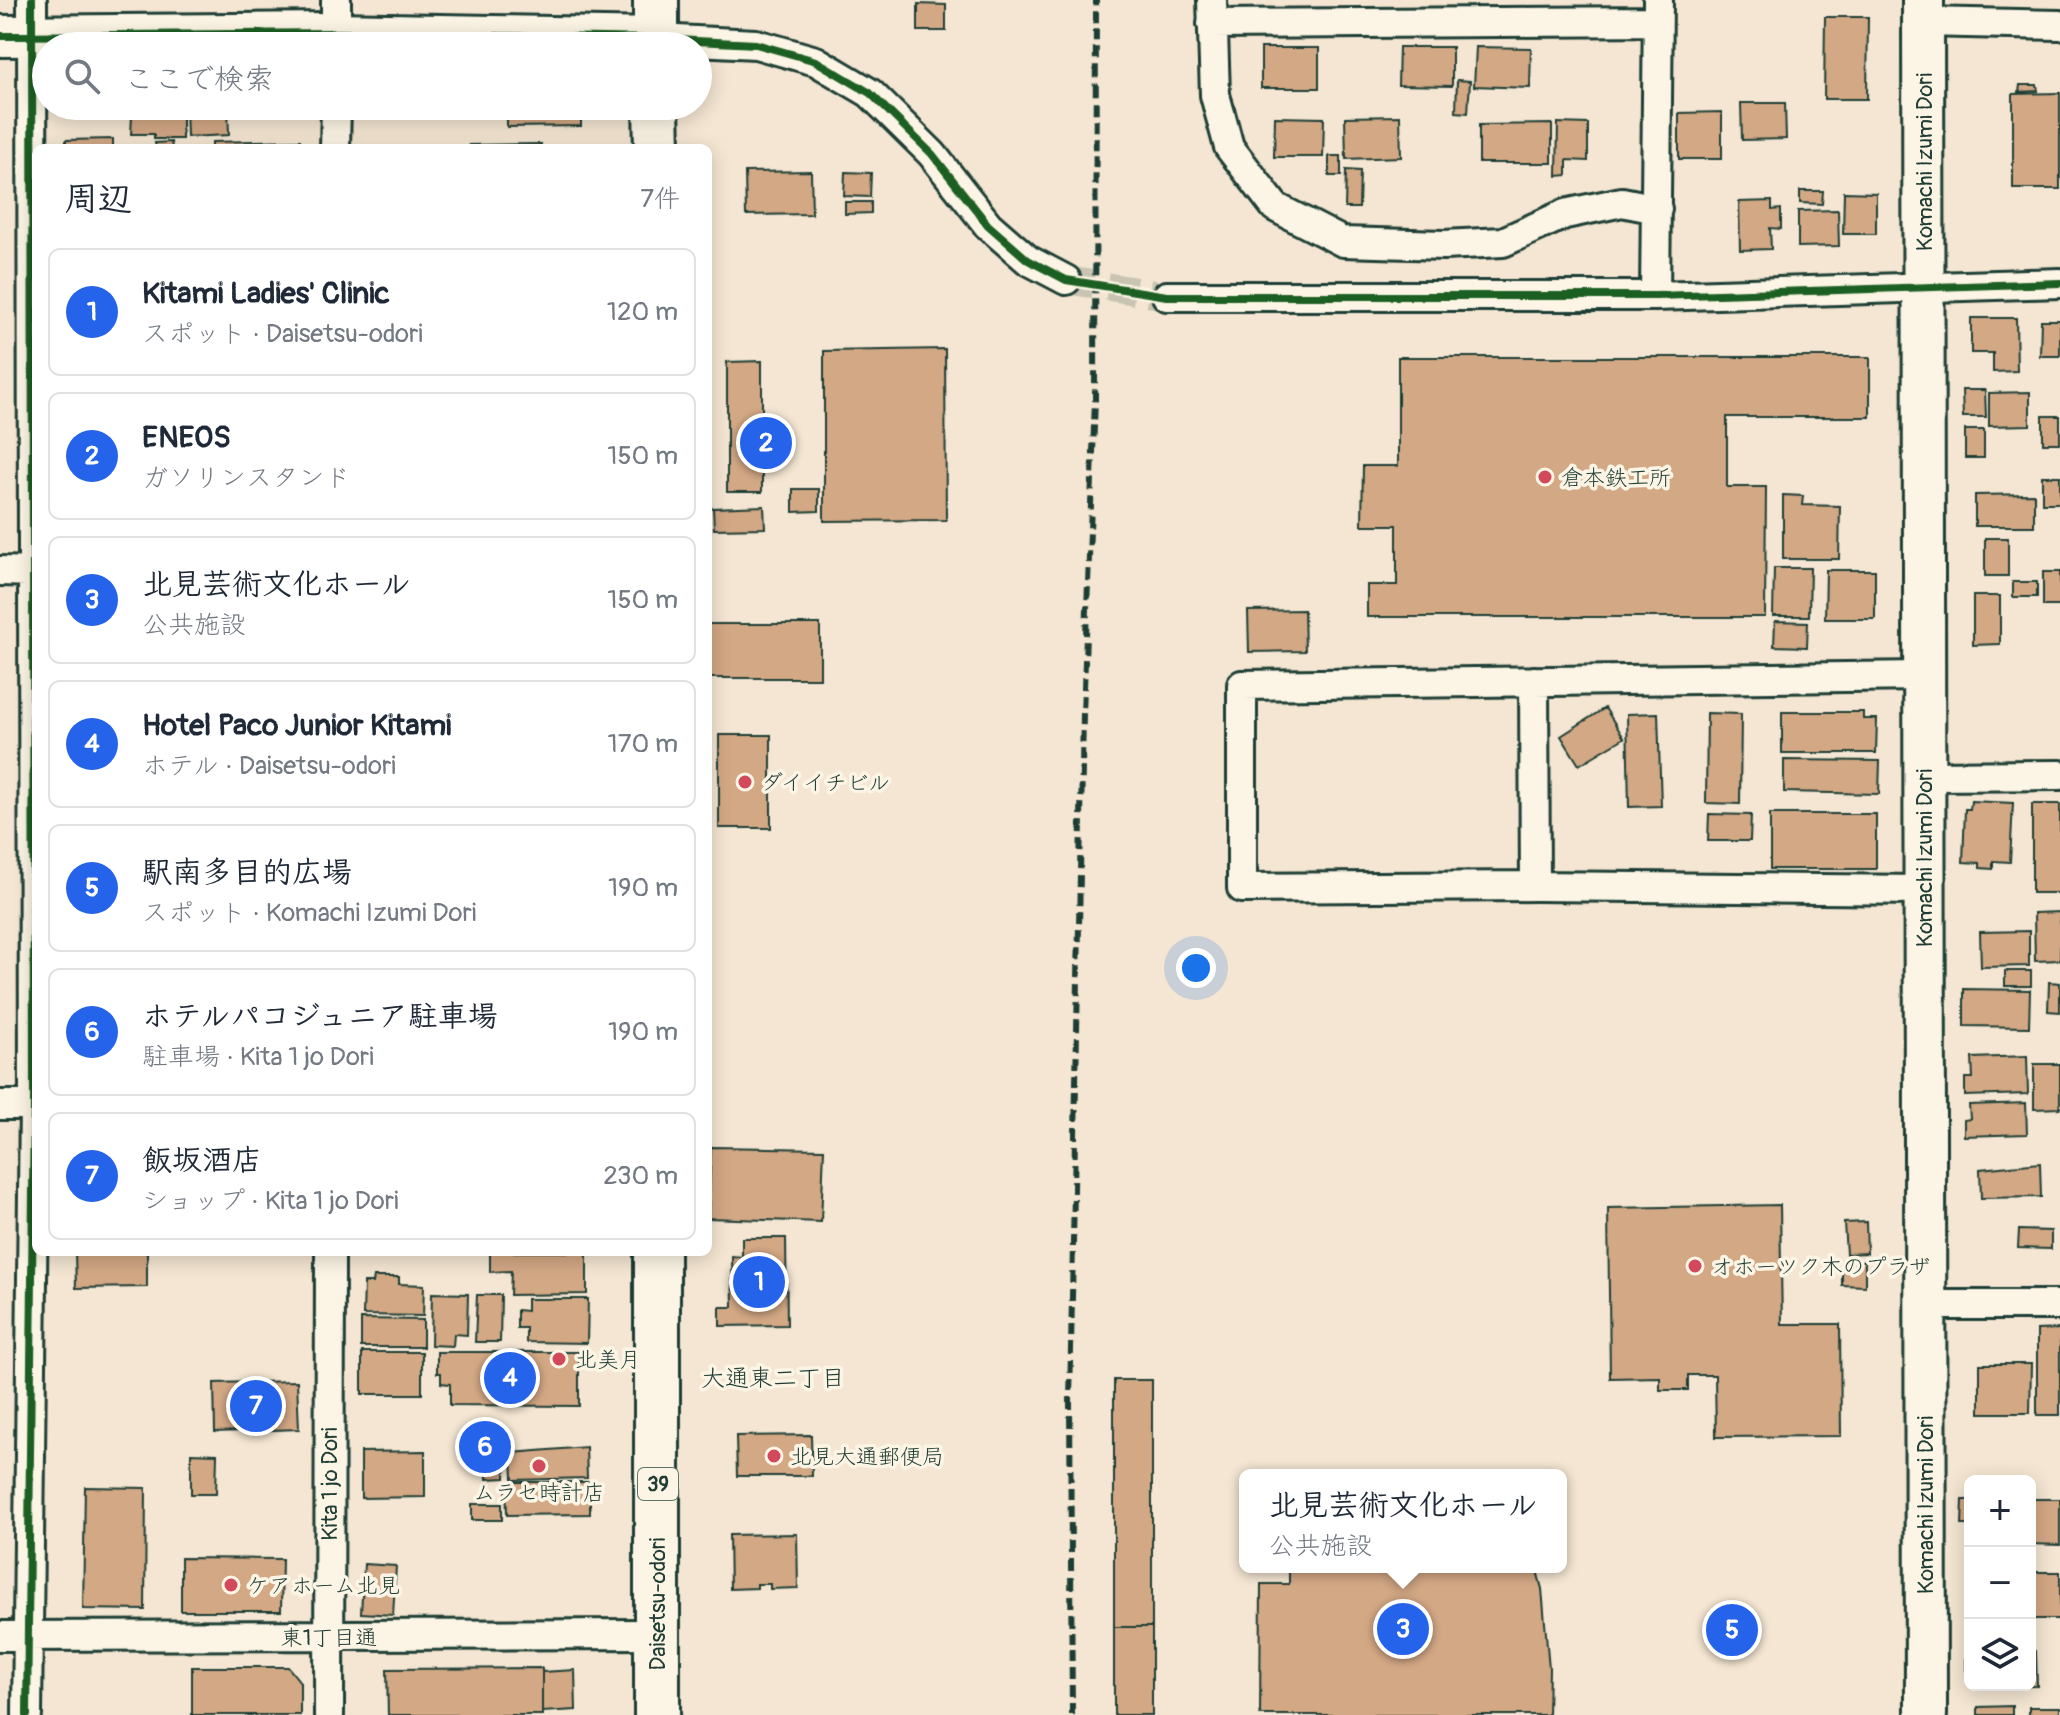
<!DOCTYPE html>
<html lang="ja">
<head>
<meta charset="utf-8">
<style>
	:root { --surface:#fff; --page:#f6f6f7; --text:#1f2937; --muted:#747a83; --line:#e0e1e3; --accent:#2563eb }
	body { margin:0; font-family:Pangolin,"Klee One",sans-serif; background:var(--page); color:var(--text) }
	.controls { position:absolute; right:24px; bottom:24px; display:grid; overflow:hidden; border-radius:12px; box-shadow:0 4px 20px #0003 }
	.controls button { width:72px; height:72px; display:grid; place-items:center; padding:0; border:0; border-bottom:2px solid var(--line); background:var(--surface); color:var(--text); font:40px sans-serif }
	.you { position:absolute; left:1196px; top:968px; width:28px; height:28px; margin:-20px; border:6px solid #fff; border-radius:50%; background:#1a73e8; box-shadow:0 0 0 12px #1a73e833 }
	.badge { display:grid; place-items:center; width:52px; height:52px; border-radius:50%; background:var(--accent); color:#fff; font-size:26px; font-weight:700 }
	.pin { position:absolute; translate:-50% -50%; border:4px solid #fff; box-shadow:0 2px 8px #0006 }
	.popup { position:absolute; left:1239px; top:1469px; width:328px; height:104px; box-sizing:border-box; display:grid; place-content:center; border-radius:12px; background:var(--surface); filter:drop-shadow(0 2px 6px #0005); font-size:26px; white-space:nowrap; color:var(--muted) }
	.popup b { font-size:30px; color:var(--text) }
	.popup::after { content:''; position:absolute; left:50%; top:100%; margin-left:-16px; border:16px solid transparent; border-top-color:var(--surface) }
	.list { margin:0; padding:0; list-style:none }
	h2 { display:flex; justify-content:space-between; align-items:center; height:104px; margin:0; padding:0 32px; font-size:34px }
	h2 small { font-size:26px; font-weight:400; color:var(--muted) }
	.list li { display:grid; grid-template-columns:52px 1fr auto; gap:24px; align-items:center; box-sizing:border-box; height:128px; margin:0 16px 16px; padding:0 16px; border:2px solid var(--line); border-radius:12px }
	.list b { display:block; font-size:30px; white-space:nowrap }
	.list p { margin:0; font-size:26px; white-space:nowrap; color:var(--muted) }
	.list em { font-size:26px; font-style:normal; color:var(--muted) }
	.icon { flex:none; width:44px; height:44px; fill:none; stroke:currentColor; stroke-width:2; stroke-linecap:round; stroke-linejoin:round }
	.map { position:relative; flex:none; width:2060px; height:1715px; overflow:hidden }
	.search { position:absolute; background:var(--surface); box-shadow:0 4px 20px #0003; left:32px; top:32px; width:680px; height:88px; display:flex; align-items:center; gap:20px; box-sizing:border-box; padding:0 28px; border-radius:44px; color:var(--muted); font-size:30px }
	.panel { position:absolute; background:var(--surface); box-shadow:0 4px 20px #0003; left:32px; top:144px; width:680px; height:1112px; border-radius:12px }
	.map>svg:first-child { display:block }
</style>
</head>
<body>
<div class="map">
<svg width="2060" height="1715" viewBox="0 0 2060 1715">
	<rect width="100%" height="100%" fill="#f4e6d2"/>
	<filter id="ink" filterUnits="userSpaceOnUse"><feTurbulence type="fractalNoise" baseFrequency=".0125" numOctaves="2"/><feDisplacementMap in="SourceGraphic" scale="16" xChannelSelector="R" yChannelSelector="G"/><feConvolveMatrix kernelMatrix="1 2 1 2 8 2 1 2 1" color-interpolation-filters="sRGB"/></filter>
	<g filter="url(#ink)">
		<path fill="#d3a885" stroke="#1f3d34" stroke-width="2" d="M918,4L946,5V31H918Z
			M1825,17H1868L1867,99H1824Z
			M1399,47H1452V86L1398,85Z
			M1476,47L1531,48L1530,88L1474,86Z
			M1261,48H1319V88H1261Z
			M1457,80L1470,81L1468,113L1456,112Z
			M2020,85H2037L2038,91L2019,92Z
			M2060,93V189H2013V94Z
			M1741,103H1785L1786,139L1742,140Z
			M156,106H182V139H154V134H131L132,116H156Z
			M186,106H228L229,135L187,137Z
			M276,106H303V114H276Z
			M507,106H581V126L507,127Z
			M1722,112V159H1679V113Z
			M1400,116L1401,157L1346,159L1345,117Z
			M1275,117L1324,118L1323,157H1274Z
			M1558,123L1588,124V161L1567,160V175L1557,176Z
			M1552,124V163H1479V125Z
			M113,139V148H66V140Z
			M300,140V148H212V142Z
			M171,142L172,148H156L155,143Z
			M541,144V148H469V145Z
			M1329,156H1341V176H1329Z
			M1346,170L1360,171L1359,208H1345Z
			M811,171L812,214L746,215L745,172Z
			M845,172L871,173L870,197L844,196Z
			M1800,191H1823L1822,204L1800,203Z
			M1844,192L1876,193V234H1843Z
			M1772,201V210L1781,209V229L1770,228L1771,249L1740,250L1739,202Z
			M845,202H871V213L845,214Z
			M1838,210L1839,246L1798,247V211Z
			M1971,318H2016L2017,371L1993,372V353H1971Z
			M2041,320H2060V356H2040Z
			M945,349L946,520L824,521V351Z
			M1398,357H1870V417H1727V487H1766L1765,617H1367V585H1397V525H1362L1363,466H1398Z
			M762,361V492H727V362Z
			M1962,390H1985L1986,417H1963Z
			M2030,392V425L1989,426V393Z
			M2043,416H2060V443H2043Z
			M1965,430H1984V458H1965Z
			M2042,476H2060V508V503H2042Z
			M793,489H819V511L793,512Z
			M2034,494V526H1975V495Z
			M1783,495L1803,496L1802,505L1840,506L1839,559H1783Z
			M764,506L765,528L714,529L713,508Z
			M1985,538H2008V576H1985Z
			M1774,568H1810L1809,616H1773Z
			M1826,570H1875V619H1825Z
			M2043,572H2060V606H2043Z
			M2013,582H2037V597H2013Z
			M1973,596H2000V644L1973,645Z
			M1304,610L1305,651L1249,652L1248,611Z
			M1775,621L1808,622L1807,647L1774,646Z
			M708,624H820V678H708Z
			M1605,708L1624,738L1579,765L1561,736Z
			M1782,712H1863V719H1877L1876,753H1782Z
			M1658,713L1661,806L1629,807L1627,714Z
			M1707,713L1741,714L1740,804L1706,803Z
			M719,735H771V828H719Z
			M1784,760L1880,761L1879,794L1784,792Z
			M1971,801L2013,803L2010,862L1993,861V869L1980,868V863L1963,862L1965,809H1970Z
			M2032,804H2060V893H2032Z
			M1709,814L1751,815L1750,841H1708Z
			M1770,814H1876V869H1770Z
			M2060,912V960L2035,961L2034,913Z
			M2029,931V966L1981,967L1980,932Z
			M2005,971H2031V986H2005Z
			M2049,982L2060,983V1012L2048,1011Z
			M1964,989L2030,990L2029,1027L1964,1026Z
			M2027,1056L2028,1094L1965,1096V1078H1973L1972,1058Z
			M2034,1064H2060V1108L2034,1109Z
			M2026,1103L2027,1134L1964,1136V1120L1970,1119L1969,1105Z
			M711,1147L824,1149L821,1222L708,1218Z
			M2040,1163L2041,1197L1981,1198L1980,1169Z
			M1780,1205L1782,1324H1840L1841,1436L1716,1437L1715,1375H1688V1390H1660V1377L1610,1378L1608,1208Z
			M1866,1222L1867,1253L1846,1254L1844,1223Z
			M2019,1230L2051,1231V1249L2018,1248Z
			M742,1238H786L787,1325L720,1326V1307H733L732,1256L742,1257Z
			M75,1252H147V1287L76,1288Z
			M490,1252H587V1294L510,1295L511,1271L490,1272Z
			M1842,1261H1865V1286L1842,1285Z
			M374,1277H399V1284L424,1285L423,1316L363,1315L364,1283H373Z
			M432,1293L468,1294L467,1335L454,1334L453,1346L431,1345Z
			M477,1295H501L500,1342H475Z
			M527,1299H588L587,1343L526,1342V1328H517V1310L527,1311Z
			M361,1319L423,1320V1347H361Z
			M2060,1329V1415H2037V1330Z
			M362,1352H422V1394H362Z
			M437,1352H579V1406L450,1405V1384L441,1383V1373H437Z
			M1980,1364H2031L2030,1413H1980Z
			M1114,1380H1152V1627H1114Z
			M297,1381L299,1429L215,1432L214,1383Z
			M811,1435L812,1476H737L736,1436Z
			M586,1447L587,1478L513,1480L512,1453Z
			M425,1451V1497L361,1498V1452Z
			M191,1453L217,1454L216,1494H191Z
			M487,1454H506L505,1478L487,1479Z
			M506,1482H590V1514L507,1515Z
			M85,1487L146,1488L145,1610L83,1609Z
			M2030,1499H2060V1545L2030,1544Z
			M1963,1500H1970V1525H1962Z
			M472,1504H502V1520H472Z
			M797,1534L798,1588L770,1589V1584H757V1588L730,1589L729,1535Z
			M181,1558L282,1559L281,1611H181Z
			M364,1564L396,1566L393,1615L361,1613Z
			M1289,1567H1536L1542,1589L1549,1668L1548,1715H1260L1261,1584H1289Z
			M2030,1572H2060V1619H2030Z
			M1114,1627H1152V1715H1114Z
			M1966,1650H1970V1670H1966Z
			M2030,1651H2036L2037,1686L1990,1687L2030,1685Z
			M192,1667H288L300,1682V1715H192Z
			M542,1668V1715H388L387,1669Z
			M575,1670L576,1710L542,1712V1672Z
			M2012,1706V1715H1978V1707Z
			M2029,1707H2060V1715H2029Z"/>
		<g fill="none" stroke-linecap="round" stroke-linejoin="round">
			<path stroke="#c9c4b2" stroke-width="28" stroke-dasharray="28 14" stroke-linecap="butt" d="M1066,280L1167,296"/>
			<defs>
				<path id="street" d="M1212,0L1215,95L1229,147L1275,207L1343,242L1444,245L1503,242L1565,214L1622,202L1657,209
					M1923,22L2060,25
					M1212,24L1657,21
					M656,39L756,44L816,61L870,93L932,154L988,225L1028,260L1066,280
					M336,46V0
					M335,148L336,106
					M1167,296H1655L2060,283
					M1655,296L1658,0
					M0,571L36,572
					M1923,676L1242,685V888L1535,886L1924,890
					M1534,681L1535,886
					M1924,776L2060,775
					M0,1105H36
					M1925,1305H2060
					M0,1636L658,1634
					M27,1715L34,1105L32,0
					M329,1715L330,1252"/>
				<path id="secondary" d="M1923,0L1926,1715
					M0,36L336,33L656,39"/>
				<path id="highway" d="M656,46V0
					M656,106L657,148
					M657,1715V1252"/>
			</defs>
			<use href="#street" stroke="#1f3d34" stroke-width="34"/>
			<use href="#secondary" stroke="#1f3d34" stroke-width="46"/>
			<use href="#highway" stroke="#1f3d34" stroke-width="50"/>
			<use href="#street" stroke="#fcf5e5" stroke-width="28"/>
			<use href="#secondary" stroke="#fcf5e5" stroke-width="40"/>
			<use href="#highway" stroke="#fcf5e5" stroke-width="44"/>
			<path stroke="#1f3d34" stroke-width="6" stroke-dasharray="12 6" stroke-linecap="butt" d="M1072,1715L1070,1402L1083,714L1095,400L1096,0"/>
			<defs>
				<path id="cycleway" d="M0,36L336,33L656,39L756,44L816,61L870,93L932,154L988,225L1028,260L1066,280L1167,296H1655L2060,283
					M27,1715L34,1105L32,0"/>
			</defs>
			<use href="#cycleway" stroke="#fcf5e5" stroke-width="13"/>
			<use href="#cycleway" stroke="#1b5e20" stroke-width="8"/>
		</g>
	</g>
	<g fill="#d1495b" stroke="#fcf5e5" stroke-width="3">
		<circle cx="1545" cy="477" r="8"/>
		<circle cx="745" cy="782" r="8"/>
		<circle cx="1695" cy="1266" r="8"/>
		<circle cx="559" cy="1359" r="8"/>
		<circle cx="774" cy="1456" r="8"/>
		<circle cx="539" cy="1466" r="8"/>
		<circle cx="231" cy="1585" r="8"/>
	</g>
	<g text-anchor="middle" stroke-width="7" stroke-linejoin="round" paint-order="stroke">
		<rect fill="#fcf5e5" stroke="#617469" stroke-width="2" x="638" y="1468" width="40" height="32" rx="6"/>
		<g font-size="20" font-weight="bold" fill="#1f3d34">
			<text x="658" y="1491">39</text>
		</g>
		<g font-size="22" fill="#1f3d34" stroke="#fcf5e5">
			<text transform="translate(1924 162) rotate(-90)" y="8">Komachi Izumi Dori</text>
			<text transform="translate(1924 858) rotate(-90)" y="8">Komachi Izumi Dori</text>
			<text transform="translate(329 1484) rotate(-90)" y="8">Kita 1 jo Dori</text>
			<text transform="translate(1925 1505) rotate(-90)" y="8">Komachi Izumi Dori</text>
			<text transform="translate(657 1604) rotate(-90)" y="8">Daisetsu-odori</text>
			<text x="329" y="1645">東1丁目通</text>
		</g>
		<g font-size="22" fill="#1f3d34" stroke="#fcf5e5" text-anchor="start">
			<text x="1561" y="485">倉本鉄工所</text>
			<text x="761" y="790">ダイイチビル</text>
			<text x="1711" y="1274">オホーツク木のプラザ</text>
			<text x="575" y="1367">北美月</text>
			<text x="790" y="1464">北見大通郵便局</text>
			<text x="539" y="1500" text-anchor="middle">ムラセ時計店</text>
			<text x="247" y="1593">ケアホーム北見</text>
		</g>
		<g font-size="24" fill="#1f3d34" stroke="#fcf5e5">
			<text x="773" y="1386">大通東二丁目</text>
		</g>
	</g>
</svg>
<div class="controls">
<button>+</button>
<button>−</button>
<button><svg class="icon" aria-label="layers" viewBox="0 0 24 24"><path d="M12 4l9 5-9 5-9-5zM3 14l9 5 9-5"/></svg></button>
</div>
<div class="you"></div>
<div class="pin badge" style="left:759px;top:1282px">1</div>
<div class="pin badge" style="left:766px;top:443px">2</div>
<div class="pin badge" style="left:1403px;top:1629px">3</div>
<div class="popup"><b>北見芸術文化ホール</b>公共施設</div>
<div class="pin badge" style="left:510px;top:1378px">4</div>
<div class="pin badge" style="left:1732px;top:1630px">5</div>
<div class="pin badge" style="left:485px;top:1447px">6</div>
<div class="pin badge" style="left:256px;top:1406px">7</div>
<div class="search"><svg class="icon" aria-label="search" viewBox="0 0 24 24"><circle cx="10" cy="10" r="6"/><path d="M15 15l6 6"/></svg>ここで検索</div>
<section class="panel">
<h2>周辺<small>7件</small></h2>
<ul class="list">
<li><span class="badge">1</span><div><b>Kitami Ladies' Clinic</b><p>スポット · Daisetsu-odori</p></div><em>120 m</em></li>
<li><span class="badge">2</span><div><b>ENEOS</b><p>ガソリンスタンド</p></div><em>150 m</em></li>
<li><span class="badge">3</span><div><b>北見芸術文化ホール</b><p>公共施設</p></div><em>150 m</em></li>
<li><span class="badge">4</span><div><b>Hotel Paco Junior Kitami</b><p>ホテル · Daisetsu-odori</p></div><em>170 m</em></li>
<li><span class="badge">5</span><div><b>駅南多目的広場</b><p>スポット · Komachi Izumi Dori</p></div><em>190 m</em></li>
<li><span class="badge">6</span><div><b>ホテルパコジュニア駐車場</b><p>駐車場 · Kita 1 jo Dori</p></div><em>190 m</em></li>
<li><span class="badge">7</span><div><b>飯坂酒店</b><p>ショップ · Kita 1 jo Dori</p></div><em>230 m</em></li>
</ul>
</section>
</div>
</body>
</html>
